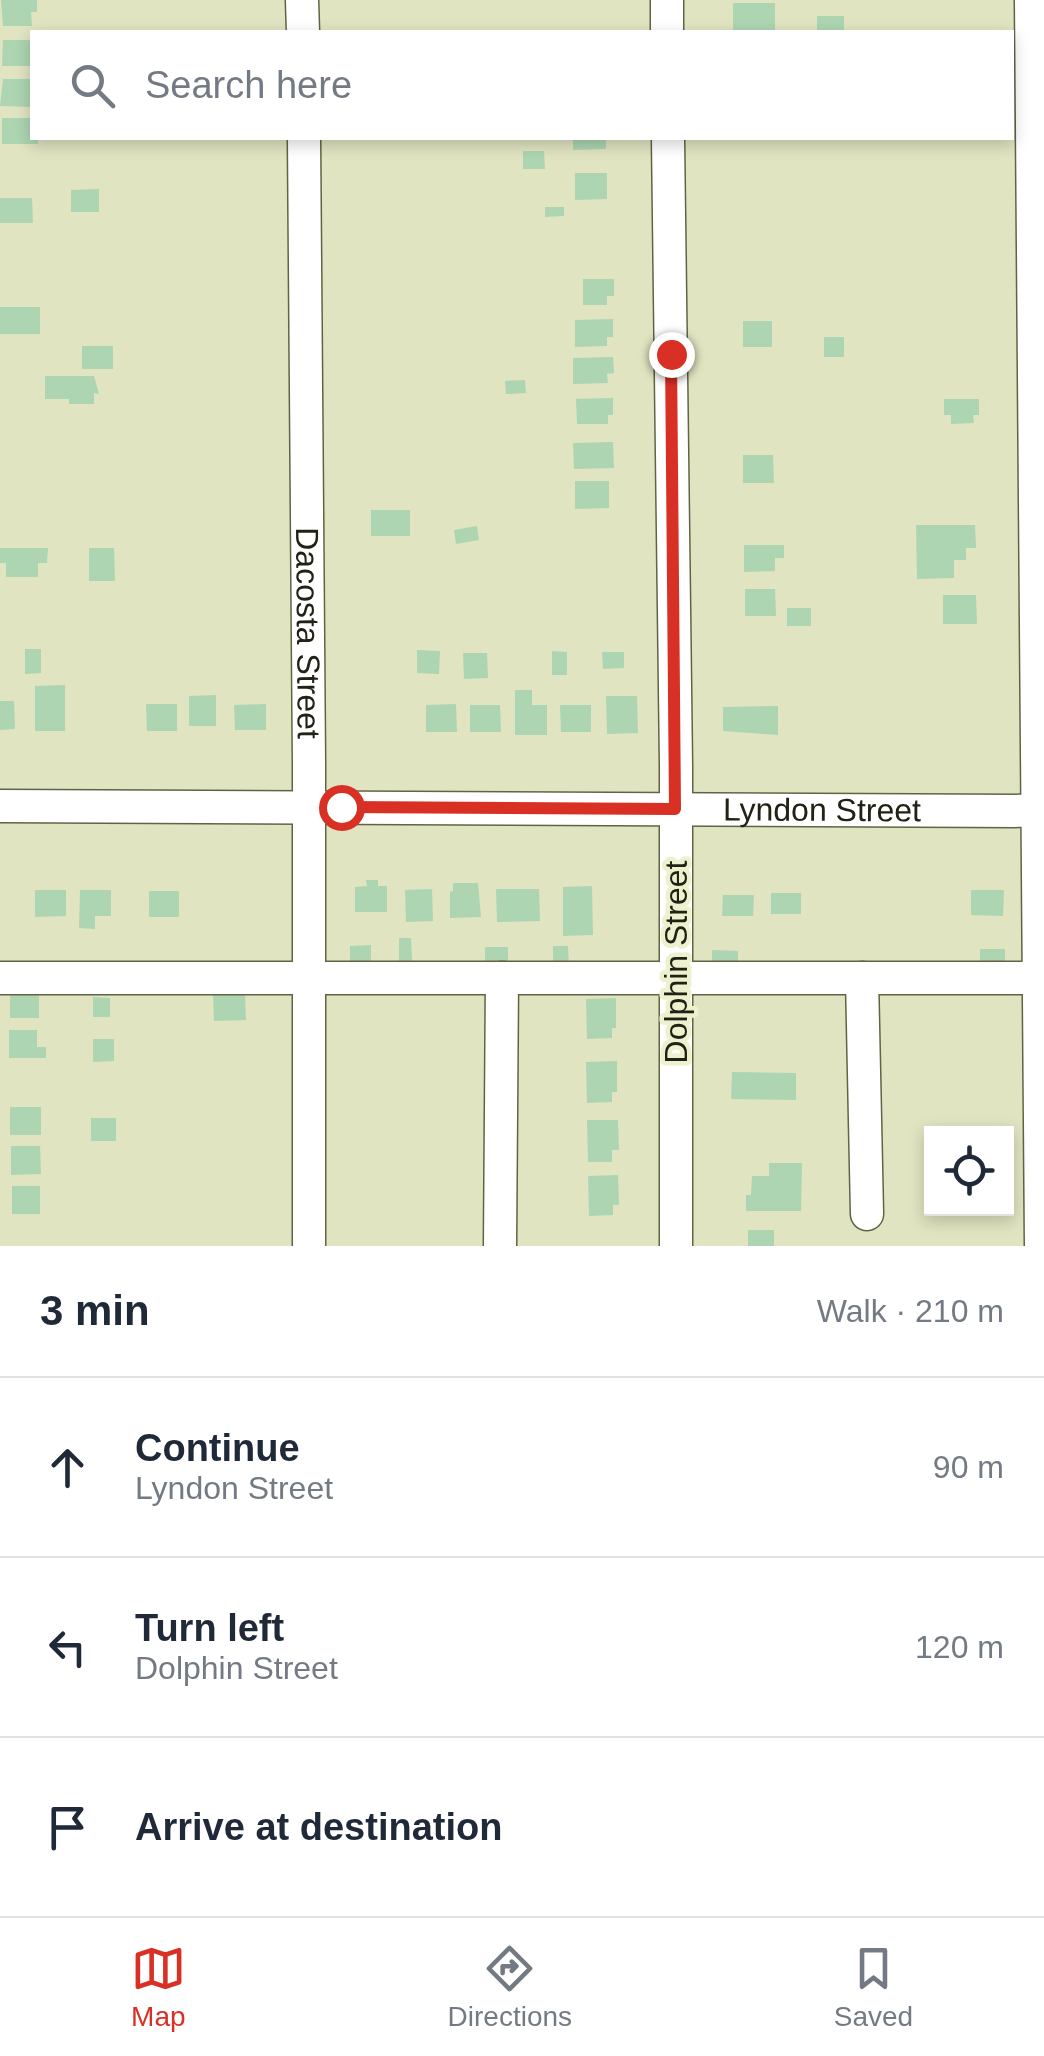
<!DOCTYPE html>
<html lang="en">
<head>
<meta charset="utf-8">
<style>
	:root { --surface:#fff; --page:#f6f6f7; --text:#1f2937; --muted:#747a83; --line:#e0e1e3; --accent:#d93025 }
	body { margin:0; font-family:Arial,sans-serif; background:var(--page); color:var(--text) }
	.controls { position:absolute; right:30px; bottom:30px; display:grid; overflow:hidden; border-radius:0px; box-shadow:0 5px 15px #0003 }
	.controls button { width:90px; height:90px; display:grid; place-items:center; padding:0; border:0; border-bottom:2px solid var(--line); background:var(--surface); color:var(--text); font:50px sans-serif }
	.stop { position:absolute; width:30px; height:30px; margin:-22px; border:8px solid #d93025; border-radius:50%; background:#fff }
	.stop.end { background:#d93025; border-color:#fff; box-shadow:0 2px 10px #0008 }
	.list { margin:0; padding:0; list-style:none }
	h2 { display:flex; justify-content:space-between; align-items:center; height:130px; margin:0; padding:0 40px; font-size:42px }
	h2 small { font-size:32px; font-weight:400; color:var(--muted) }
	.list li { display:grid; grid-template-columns:65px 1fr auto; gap:30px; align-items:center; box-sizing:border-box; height:180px; padding:0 40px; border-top:2px solid var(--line) }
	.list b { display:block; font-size:38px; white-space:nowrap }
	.list p { margin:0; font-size:32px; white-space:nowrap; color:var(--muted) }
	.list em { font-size:32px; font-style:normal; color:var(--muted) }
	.icon { flex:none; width:55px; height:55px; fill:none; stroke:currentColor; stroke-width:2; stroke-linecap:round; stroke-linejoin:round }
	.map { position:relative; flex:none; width:1044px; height:1246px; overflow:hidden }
	.search { position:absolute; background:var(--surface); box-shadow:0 5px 15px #0003; left:30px; right:30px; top:30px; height:110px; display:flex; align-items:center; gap:25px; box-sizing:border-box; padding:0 35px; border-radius:0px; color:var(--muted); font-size:38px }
	.sheet { height:670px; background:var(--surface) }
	nav { display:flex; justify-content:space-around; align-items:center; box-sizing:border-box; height:140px; border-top:2px solid var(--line); background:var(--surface); font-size:28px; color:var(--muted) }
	nav a { display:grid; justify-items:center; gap:5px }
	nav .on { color:var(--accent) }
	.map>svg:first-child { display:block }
</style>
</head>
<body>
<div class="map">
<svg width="1044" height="1246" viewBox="0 0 1044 1246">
	<rect width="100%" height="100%" fill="#e0e4c1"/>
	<path fill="#add5b1" d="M1,0H37V12H31L32,26H3Z
		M733,3H775V30H733Z
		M817,16H844V32H817Z
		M3,40H32V66H2Z
		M3,79H32L31,107L0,106Z
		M2,118H32V138H38V144H2Z
		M573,138H606V149L573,150Z
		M523,151H544L545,169H523Z
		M575,173H607V199L575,200Z
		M99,189V212H71V190Z
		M0,198H32L33,223H0Z
		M545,207H564V216L545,217Z
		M583,279H614V296H607V305H583Z
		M0,307H40V334H0Z
		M613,319V337H607V346L575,347V320Z
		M743,321H772V347H743Z
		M824,337H844V357H824Z
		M82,346H113V369H82Z
		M613,357L614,373L607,374L608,383L573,384V358Z
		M45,376H94L99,394L94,393V404H69V399H45Z
		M525,380L526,393L506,394L505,381Z
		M613,398V415H608V424H577L576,399Z
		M944,399H979V415H973L974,423L951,424V415H944Z
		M613,442L614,468L574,469L573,443Z
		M743,455H773L774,483H743Z
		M575,481H609V508L575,509Z
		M371,510H410V536H371Z
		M916,525H975L976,548H966V560H954V578L917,579Z
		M477,526L479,540L456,544L454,530Z
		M744,545H784V558H775V571L744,572Z
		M0,548H48L47,563H38V577H6V563H0Z
		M89,548H114L115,581H89Z
		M745,589H775L776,616H745Z
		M943,595H976L977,624H943Z
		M787,608H811V626H787Z
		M25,649H41V673L25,674Z
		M417,650L440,651L439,674L417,673Z
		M552,651L567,652V675H552Z
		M602,652H624V668L603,669Z
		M463,653H487L488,678L464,679Z
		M65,685V731H35V686Z
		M515,690H532V705H547V735H515Z
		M216,695V726H189V696Z
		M606,696H637L638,733L607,734Z
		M0,701H14L15,729L0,730Z
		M146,704H177V731H147Z
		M266,704V730H235L234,705Z
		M456,704L457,732H426V705Z
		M470,705H500L501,732H470Z
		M560,705H591V732H561Z
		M778,706V735L723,731V707Z
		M366,880H378V886H387V912H355V887L367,886Z
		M453,883H478L481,917L450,918V892L453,891Z
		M592,886L593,935L563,936V887Z
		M432,889L433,921L406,922L405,890Z
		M496,889H539L540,921L497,922Z
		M35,890H66V916L35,917Z
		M80,890H111V916H95V929L79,928Z
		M971,890H1004L1003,916L971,915Z
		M149,891H179V917H149Z
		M771,893H801V914H771Z
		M723,895H754L753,916H722Z
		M399,938H411L412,961H399Z
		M371,945V966H350V946Z
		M553,946H568L569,968H553Z
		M485,947H508V970L485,971Z
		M980,949H1005V972H980Z
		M712,950L738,951V966H712Z
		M10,991H39V1018H10Z
		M245,994L246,1020L214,1021L213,995Z
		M93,997L110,998V1017H93Z
		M616,998V1028H612V1038L587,1039L586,999Z
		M9,1030H37V1047H46V1058H9Z
		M93,1039H114V1061L93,1062Z
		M617,1061V1092H612V1102L587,1103L586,1062Z
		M732,1072L796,1073V1100L731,1099Z
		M10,1107H41V1135H10Z
		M91,1118H116V1141H91Z
		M587,1120H618L619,1150H612V1162H588Z
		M11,1146H40L41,1174L11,1175Z
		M769,1163H802L801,1211H746V1195H751L752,1176H769Z
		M618,1175L619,1205H613V1215L589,1216L588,1176Z
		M12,1186H40V1214H12Z
		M748,1230H774V1246H748Z"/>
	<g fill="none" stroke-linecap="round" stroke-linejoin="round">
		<defs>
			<g id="minor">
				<path d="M302,0L303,32"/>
				<path d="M667,0V32"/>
				<path d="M1031,0L1041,1246"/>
				<path id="s1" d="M304,138L309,763V1246"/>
				<path d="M668,138L676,766V1246"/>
				<path id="s2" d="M0,806L1044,811"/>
				<path d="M0,978H1044"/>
				<path d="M862,978L867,1214"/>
				<path d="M500,1246L502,978"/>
			</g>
		</defs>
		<use href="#minor" stroke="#606445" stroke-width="35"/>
		<use href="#minor" stroke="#fff" stroke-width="32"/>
	</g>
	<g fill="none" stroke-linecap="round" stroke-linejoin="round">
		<path stroke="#d93025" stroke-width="12" d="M341,807L675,809L671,354"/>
	</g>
	<g text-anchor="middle" stroke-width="9" stroke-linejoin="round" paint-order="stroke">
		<g font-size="32" fill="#202215" stroke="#edf1ce">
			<text dy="11" stroke="none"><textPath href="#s1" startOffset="495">Dacosta Street</textPath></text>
			<text dy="11" stroke="none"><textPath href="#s2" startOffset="822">Lyndon Street</textPath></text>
			<text transform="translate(676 962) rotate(-90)" y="11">Dolphin Street</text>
		</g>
	</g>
</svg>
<div class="controls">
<button><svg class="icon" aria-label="locate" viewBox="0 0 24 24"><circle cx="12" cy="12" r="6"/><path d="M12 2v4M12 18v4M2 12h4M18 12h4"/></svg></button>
</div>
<div class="stop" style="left:341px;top:807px"></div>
<div class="stop end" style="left:671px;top:354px"></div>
<div class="search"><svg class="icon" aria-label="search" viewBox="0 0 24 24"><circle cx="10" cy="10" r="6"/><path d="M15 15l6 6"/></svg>Search here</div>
</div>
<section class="sheet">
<h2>3 min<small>Walk · 210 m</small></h2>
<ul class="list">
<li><svg class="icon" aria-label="ahead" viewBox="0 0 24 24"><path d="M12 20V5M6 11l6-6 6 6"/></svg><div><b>Continue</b><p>Lyndon Street</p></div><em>90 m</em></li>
<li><svg class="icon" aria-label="left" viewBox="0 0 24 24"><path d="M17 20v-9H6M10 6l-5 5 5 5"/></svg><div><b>Turn left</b><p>Dolphin Street</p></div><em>120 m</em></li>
<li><svg class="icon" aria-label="arrive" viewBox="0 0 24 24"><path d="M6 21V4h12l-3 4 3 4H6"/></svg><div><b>Arrive at destination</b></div></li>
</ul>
</section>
<nav>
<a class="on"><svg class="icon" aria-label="map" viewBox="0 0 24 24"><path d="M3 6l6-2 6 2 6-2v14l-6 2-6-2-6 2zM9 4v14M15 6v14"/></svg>Map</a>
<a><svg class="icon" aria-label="directions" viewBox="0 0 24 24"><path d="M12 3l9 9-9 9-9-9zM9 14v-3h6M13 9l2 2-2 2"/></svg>Directions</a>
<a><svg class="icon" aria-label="saved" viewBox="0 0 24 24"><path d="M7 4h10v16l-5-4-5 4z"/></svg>Saved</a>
</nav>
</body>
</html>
